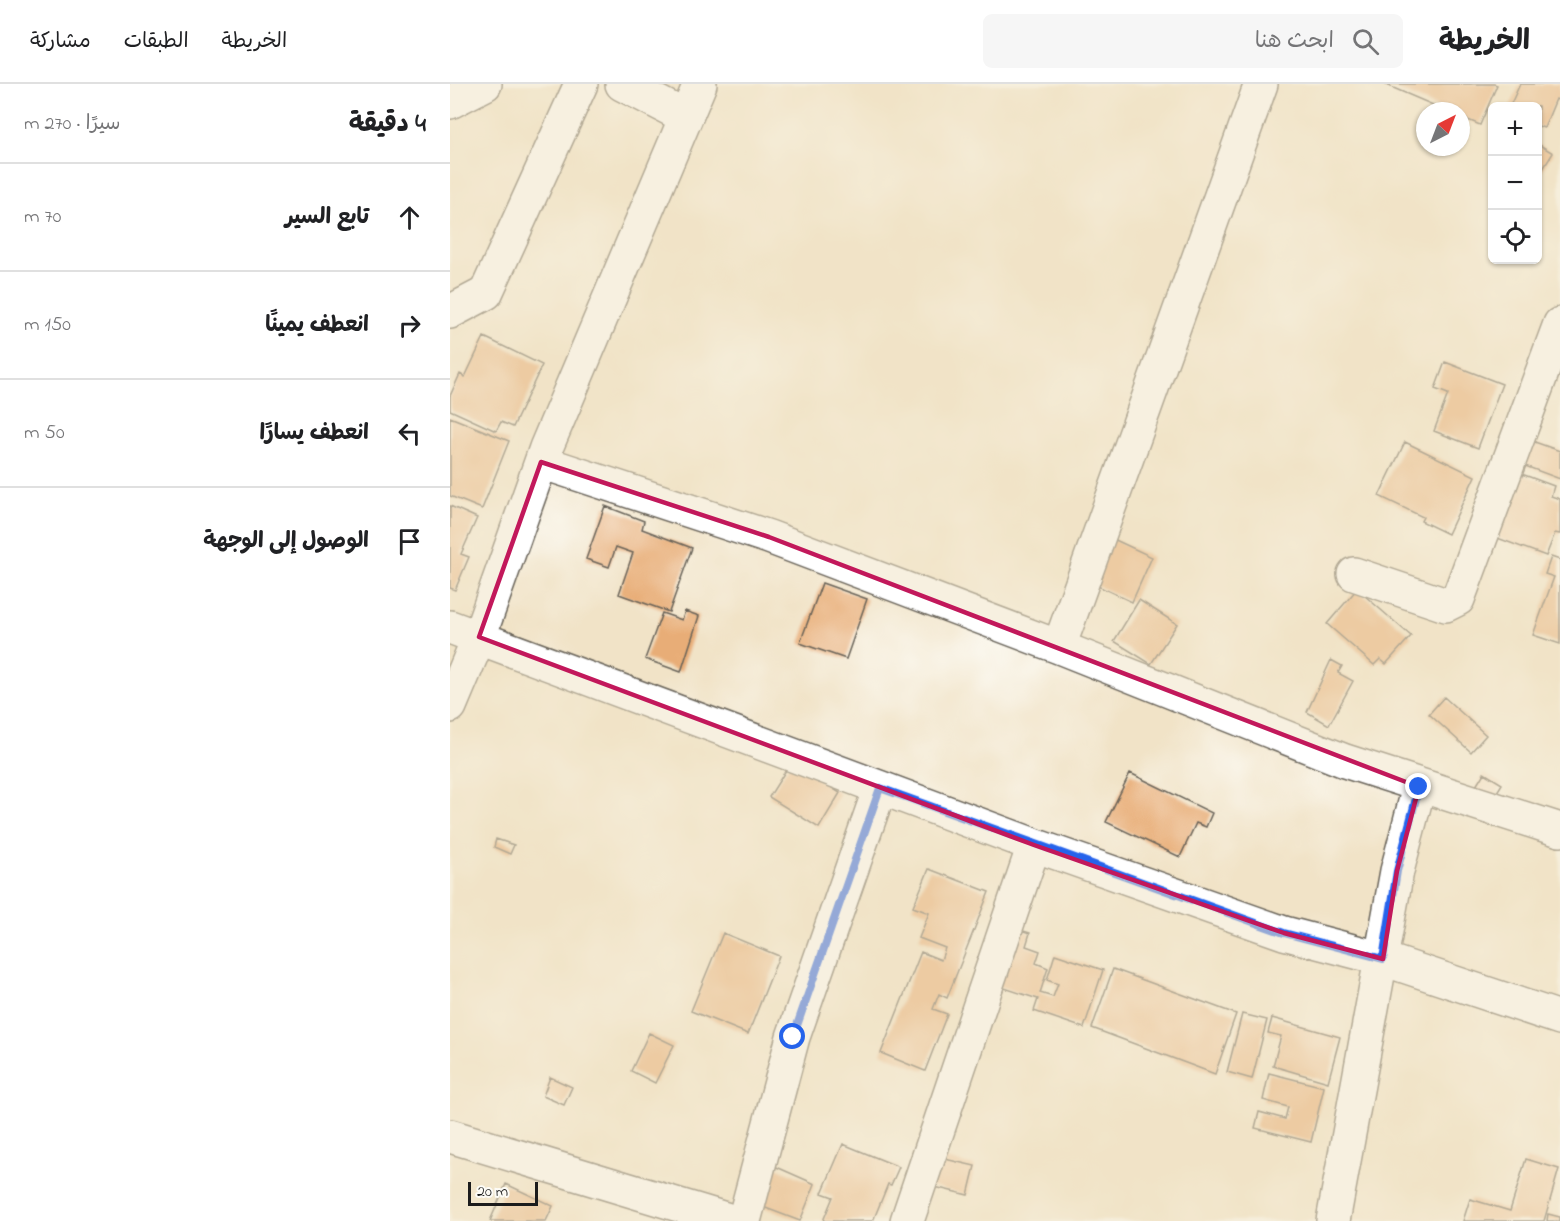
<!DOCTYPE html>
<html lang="ar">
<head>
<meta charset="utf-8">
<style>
	:root { --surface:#fff; --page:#f6f6f6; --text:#202124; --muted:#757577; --line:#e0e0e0 }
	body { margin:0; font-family:"Indie Flower","Playpen Sans Arabic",sans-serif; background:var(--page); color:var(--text); direction:rtl }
	.controls { position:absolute; right:18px; top:18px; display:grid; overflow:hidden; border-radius:9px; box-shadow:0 2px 4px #0004 }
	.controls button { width:54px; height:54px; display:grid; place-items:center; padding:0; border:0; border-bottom:2px solid var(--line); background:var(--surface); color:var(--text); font:30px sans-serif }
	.compass { position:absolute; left:966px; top:18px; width:54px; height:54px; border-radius:50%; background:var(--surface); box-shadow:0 2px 4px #0004; rotate:42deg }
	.scale { position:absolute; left:18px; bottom:15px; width:70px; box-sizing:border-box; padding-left:6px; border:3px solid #1c1c1c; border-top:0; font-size:16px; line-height:21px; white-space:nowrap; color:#1c1c1c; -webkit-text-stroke:4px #fdfcf7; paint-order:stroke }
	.stop { position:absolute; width:18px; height:18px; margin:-14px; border:4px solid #2563eb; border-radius:50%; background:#fff }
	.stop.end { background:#2563eb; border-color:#fff; box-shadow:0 2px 6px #0008 }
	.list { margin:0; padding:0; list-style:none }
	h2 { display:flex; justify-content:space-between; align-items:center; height:78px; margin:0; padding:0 24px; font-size:26px }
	h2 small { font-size:20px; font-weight:400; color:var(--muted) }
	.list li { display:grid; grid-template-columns:39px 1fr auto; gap:18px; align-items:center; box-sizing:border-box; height:108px; padding:0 24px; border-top:2px solid var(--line) }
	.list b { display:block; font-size:22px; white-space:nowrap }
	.list em { font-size:20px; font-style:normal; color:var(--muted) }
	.icon { flex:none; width:33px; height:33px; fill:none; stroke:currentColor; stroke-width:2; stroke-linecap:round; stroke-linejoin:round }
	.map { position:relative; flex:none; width:1110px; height:1137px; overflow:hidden; direction:ltr }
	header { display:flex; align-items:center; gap:36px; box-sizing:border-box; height:84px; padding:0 30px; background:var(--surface); border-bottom:2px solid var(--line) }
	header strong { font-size:28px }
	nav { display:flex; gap:33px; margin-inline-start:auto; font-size:21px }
	.search { width:420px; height:54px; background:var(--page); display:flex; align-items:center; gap:15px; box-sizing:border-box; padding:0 21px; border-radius:9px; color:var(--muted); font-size:22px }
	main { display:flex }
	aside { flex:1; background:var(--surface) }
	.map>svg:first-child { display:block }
</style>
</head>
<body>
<header>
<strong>الخريطة</strong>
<div class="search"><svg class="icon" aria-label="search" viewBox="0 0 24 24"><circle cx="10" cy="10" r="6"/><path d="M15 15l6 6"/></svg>ابحث هنا</div>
<nav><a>الخريطة</a><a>الطبقات</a><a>مشاركة</a></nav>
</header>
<main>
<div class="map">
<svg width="1110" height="1137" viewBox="0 0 1110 1137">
	<rect width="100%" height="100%" fill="#fdfcf7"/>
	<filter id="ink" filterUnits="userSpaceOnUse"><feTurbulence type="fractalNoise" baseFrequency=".0167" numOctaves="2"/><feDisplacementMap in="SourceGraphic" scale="12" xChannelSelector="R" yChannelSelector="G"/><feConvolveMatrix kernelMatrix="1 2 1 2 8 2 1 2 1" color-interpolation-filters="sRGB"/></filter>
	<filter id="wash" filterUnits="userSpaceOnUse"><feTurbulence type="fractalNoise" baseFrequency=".008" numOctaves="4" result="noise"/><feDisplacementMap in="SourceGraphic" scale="24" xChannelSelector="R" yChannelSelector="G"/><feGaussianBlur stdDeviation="1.35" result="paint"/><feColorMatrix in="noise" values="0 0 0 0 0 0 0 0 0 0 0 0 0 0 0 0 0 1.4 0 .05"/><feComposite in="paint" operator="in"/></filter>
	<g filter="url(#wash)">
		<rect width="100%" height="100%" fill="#f1e3c7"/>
		<g id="blocks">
			<path fill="#e8ad77" d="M934,0H1044L1047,1L1030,41L1011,33V27H997Z
				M1070,0H1110V17L1106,15L1094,44L1088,42V22H1060Z
				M1088,60L1103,69L1088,93Z
				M34,253L92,281L63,343L51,338L46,347L0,326V312L10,290L15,293Z
				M995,278L1052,300L1028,364L984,347L998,310L985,305Z
				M0,333L59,357L32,425L0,412Z
				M1068,352L1110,367V395L1070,380L1069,389L1104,402L1101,412L1110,415V450L1105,449L1096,472L1034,449Z
				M955,358L1025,392L998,450L971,437L973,433L929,412Z
				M0,422L27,434L11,470L19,473L5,506L0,504Z
				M155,422L194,437L192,445L242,464L219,528L169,510L183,469L166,463L159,483L136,475Z
				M659,453L702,473L682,518L639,498Z
				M1101,473L1110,476V560L1083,551L1104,493L1095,490Z
				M372,499L417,515L396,575L350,559Z
				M907,505L961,552L936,580L930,575L924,581L877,540Z
				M689,516L727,540L701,580L664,557Z
				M235,527L249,532L231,588L195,575L212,529L232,536Z
				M881,576L892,582L888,589L903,597L879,641L857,628Z
				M994,613L1036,651L1021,668L979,630Z
				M341,678L390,709L369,744L319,713Z
				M680,689L762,729L756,743L746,739L730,773L656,738Z
				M1034,689L1052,700L1047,708L1055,713L1023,707Z
				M46,755L64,761L60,770L44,763Z
				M479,785L539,808L497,914L489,910L483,925L497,930L475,987L431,969L471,868L491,876L495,864L469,854L479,829L463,823Z
				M554,841L580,849L576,862L590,867L586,879L598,884L590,909L603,913L608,900L597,896L605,870L653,886L634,944L584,927L588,915L536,898Z
				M273,849L329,872L298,950L241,927Z
				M663,885L786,930L765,990L642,944Z
				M792,930L817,936L802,995L777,988Z
				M822,934L890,953L878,998L823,982L831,952L818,949Z
				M199,949L224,961L205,999L181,987Z
				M819,989L874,1003L861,1058L805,1044L809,1028L835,1035L838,1023L813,1016Z
				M100,993L122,1003L114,1021L93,1012Z
				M393,1060L449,1083L441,1101L438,1100L423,1137H373L383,1113L372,1109Z
				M482,1072L525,1082L518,1111L476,1101Z
				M1076,1075L1109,1085L1094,1137H1013L1020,1115L1060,1127Z
				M322,1081L365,1100L350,1137L305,1120Z
				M56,1100L103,1122L96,1137H40Z
				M1098,1130L1110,1133V1137H1097Z"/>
		</g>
	</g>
	<g filter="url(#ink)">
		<use href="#blocks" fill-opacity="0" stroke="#676258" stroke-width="1.5"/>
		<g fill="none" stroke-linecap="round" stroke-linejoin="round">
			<defs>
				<path id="minor" d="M172,0L236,33
					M0,18L35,0
					M0,228L36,209L131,0
					M91,378L319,453L609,563L895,677L1110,746
					M904,490L996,521L1008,515L1110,240
					M0,543L584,761L834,849L933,875L1110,934
					M609,563L811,0
					M0,622L29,553L96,364L250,0
					M0,1052L282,1137
					M294,1137L343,953L430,704
					M457,1137L584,761
					M883,1137L947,787L969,703"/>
			</defs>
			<use href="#minor" stroke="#676258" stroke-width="36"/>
			<use href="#minor" stroke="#fff" stroke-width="33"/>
		</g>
	</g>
	<g fill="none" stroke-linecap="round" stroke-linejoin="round" filter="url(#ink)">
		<path stroke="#2563eb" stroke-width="8" d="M343,953L430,704L834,849L933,875L947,787L969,703"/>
	</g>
	<path d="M0 0H1110V1137H0ZM91,378L319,453L969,703L947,787L933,875L834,849L584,761L29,553Z" fill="#f1e3c7" fill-opacity=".55" fill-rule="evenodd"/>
	<path fill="none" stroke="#c2185b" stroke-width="4.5" stroke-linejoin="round" d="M91,378L319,453L969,703L947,787L933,875L834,849L584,761L29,553Z"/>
</svg>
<div class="controls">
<button>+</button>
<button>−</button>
<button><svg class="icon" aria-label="locate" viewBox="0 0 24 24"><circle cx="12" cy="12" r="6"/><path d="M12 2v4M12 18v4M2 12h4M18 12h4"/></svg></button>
</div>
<svg class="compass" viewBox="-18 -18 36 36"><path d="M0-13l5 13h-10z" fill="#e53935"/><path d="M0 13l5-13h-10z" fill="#757577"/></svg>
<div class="scale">20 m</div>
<div class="stop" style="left:343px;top:953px"></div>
<div class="stop end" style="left:969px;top:703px"></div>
</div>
<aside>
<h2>4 دقيقة<small>سيرًا · 270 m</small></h2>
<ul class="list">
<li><svg class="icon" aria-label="ahead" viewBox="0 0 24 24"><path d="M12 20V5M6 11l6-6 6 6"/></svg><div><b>تابع السير</b></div><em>70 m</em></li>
<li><svg class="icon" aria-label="right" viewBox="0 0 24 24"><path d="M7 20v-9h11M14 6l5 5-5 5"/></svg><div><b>انعطف يمينًا</b></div><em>150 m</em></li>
<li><svg class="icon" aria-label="left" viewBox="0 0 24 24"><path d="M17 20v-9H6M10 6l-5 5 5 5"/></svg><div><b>انعطف يسارًا</b></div><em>50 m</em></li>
<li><svg class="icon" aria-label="arrive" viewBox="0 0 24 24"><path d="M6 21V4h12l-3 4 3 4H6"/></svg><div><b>الوصول إلى الوجهة</b></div></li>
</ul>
</aside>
</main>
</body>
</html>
